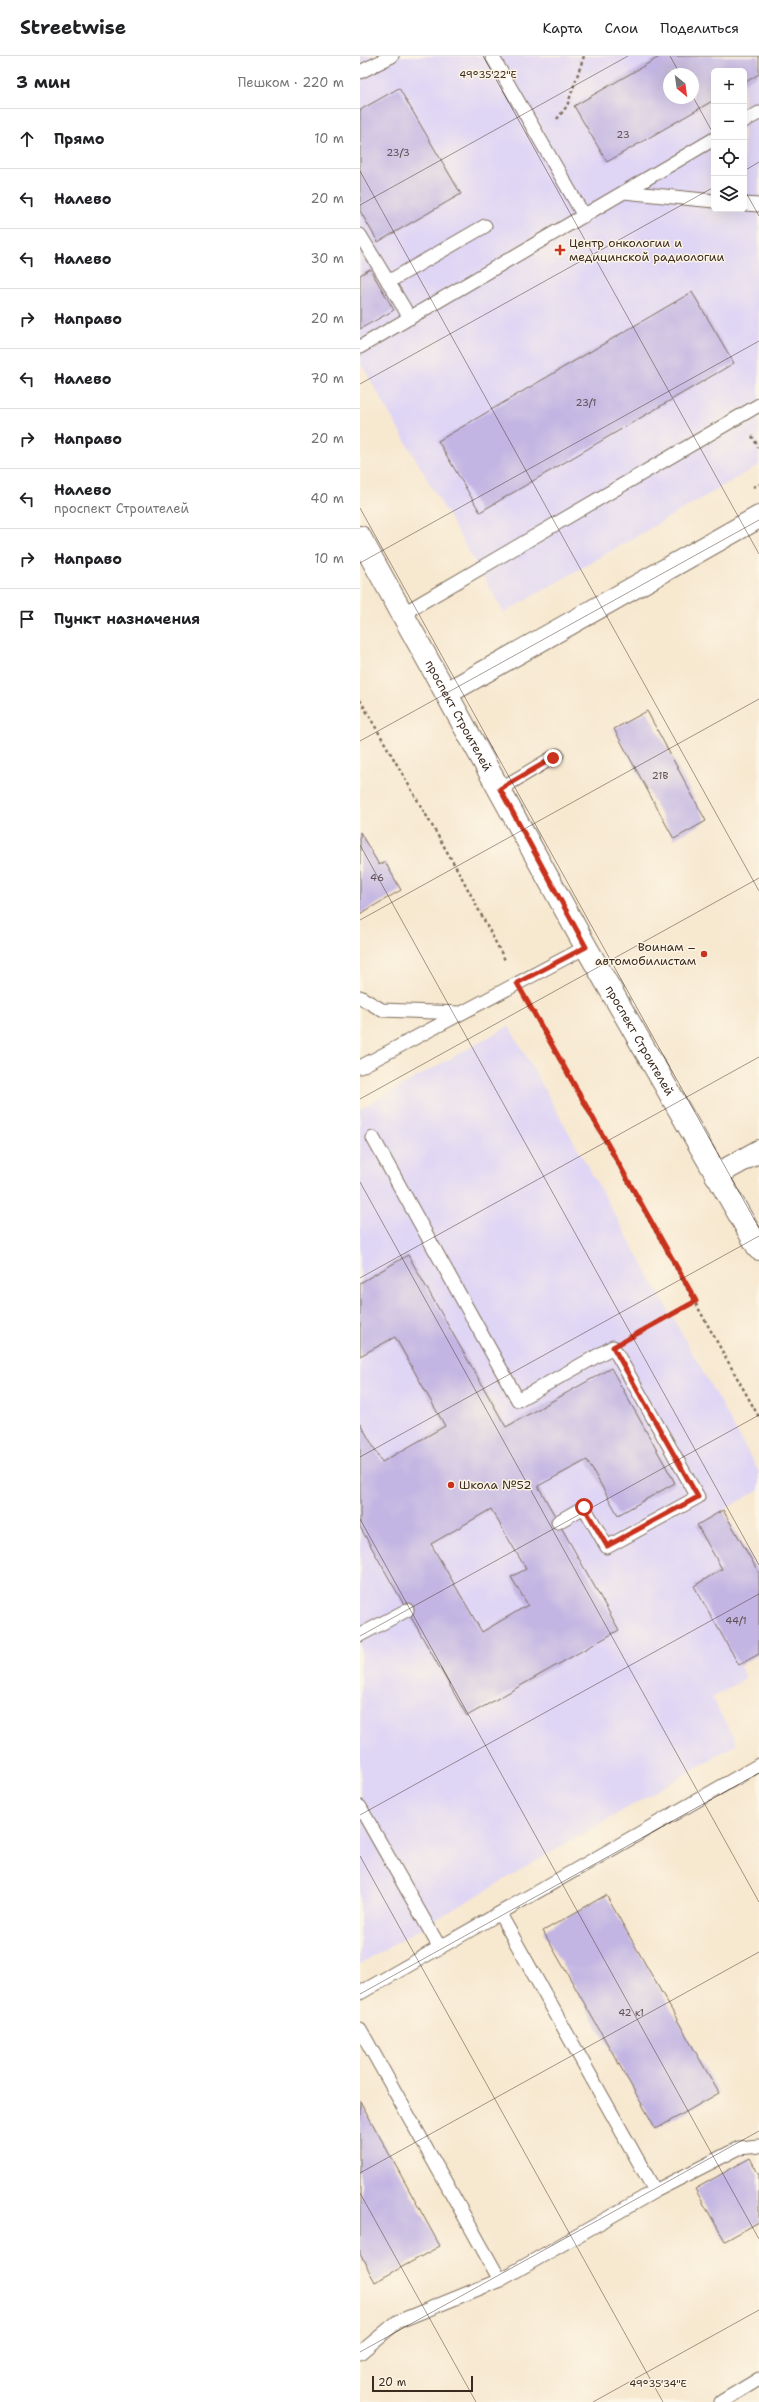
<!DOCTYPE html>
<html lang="ru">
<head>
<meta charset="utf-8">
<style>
	:root { --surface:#fff; --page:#f2f2f2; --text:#202124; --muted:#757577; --line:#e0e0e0 }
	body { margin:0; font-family:"Shantell Sans",sans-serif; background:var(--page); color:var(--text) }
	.controls { position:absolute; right:12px; top:12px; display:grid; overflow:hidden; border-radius:6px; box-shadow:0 4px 16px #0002 }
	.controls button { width:36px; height:36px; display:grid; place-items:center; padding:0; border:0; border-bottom:1px solid var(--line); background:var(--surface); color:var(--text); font:20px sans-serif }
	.compass { position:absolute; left:303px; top:12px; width:36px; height:36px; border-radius:50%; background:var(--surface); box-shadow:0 4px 16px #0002; rotate:151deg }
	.scale { position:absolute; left:12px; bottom:10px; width:101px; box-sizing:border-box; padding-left:4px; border:2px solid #3b2a1e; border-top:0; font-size:11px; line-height:14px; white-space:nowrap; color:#3b2a1e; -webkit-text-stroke:3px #fcf5e5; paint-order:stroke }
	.stop { position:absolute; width:12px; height:12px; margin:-9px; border:3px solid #c8321e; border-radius:50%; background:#fff }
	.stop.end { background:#c8321e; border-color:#fff; box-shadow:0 1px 4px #0008 }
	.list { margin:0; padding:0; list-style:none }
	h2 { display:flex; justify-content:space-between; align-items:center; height:52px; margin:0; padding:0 16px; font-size:17px }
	h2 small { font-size:13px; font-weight:400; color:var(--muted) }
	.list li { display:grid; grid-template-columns:26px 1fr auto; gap:12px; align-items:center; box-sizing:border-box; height:60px; padding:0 16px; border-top:1px solid var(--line) }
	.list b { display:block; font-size:15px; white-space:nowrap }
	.list p { margin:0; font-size:13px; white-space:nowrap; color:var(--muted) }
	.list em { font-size:13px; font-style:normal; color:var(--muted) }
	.icon { flex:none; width:22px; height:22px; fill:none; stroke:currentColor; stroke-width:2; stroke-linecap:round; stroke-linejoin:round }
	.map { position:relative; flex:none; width:399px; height:2346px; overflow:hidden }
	header { display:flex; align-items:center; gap:24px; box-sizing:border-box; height:56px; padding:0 20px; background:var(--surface); border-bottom:1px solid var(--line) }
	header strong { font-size:19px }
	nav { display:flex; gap:22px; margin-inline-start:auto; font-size:14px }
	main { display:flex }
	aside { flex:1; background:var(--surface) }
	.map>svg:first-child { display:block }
</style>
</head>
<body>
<header>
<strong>Streetwise</strong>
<nav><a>Карта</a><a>Слои</a><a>Поделиться</a></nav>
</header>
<main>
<aside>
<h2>3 мин<small>Пешком · 220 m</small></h2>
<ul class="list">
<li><svg class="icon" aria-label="ahead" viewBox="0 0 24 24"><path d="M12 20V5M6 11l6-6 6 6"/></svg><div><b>Прямо</b></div><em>10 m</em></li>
<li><svg class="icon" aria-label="left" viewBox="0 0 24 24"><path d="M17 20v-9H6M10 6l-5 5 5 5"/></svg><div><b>Налево</b></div><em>20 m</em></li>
<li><svg class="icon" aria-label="left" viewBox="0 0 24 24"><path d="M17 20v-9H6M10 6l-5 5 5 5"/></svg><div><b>Налево</b></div><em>30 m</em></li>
<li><svg class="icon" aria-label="right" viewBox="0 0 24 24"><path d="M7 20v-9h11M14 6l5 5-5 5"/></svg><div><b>Направо</b></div><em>20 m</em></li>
<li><svg class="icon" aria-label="left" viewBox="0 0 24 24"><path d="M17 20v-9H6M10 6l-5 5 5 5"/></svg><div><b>Налево</b></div><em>70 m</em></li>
<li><svg class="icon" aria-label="right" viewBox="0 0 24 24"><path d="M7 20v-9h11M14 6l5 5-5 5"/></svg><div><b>Направо</b></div><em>20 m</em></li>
<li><svg class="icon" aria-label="left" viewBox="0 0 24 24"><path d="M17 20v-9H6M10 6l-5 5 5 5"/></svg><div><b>Налево</b><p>проспект Строителей</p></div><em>40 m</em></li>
<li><svg class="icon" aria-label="right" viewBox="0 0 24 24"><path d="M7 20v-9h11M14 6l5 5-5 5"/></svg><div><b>Направо</b></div><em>10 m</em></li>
<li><svg class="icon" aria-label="arrive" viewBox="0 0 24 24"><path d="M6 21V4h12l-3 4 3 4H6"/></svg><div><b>Пункт назначения</b></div></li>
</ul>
</aside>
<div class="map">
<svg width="399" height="2346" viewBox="0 0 399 2346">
	<rect width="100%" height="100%" fill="#fcf5e5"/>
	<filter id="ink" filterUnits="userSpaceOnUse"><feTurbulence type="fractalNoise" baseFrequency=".025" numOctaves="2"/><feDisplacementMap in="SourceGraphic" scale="8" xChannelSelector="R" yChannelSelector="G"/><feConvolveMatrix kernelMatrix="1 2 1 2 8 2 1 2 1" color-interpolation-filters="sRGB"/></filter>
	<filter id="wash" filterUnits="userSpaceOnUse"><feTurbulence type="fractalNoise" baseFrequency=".012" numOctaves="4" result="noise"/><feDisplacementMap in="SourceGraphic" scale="16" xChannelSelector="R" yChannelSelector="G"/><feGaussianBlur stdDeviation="0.9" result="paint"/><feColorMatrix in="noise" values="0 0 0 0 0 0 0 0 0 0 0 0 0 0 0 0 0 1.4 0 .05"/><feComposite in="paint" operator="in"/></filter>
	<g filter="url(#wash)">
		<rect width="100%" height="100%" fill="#f7e8d0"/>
		<path fill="#dfd5f5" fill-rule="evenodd" d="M0,0H399V409L144,557L0,306ZM354,15H384V153H354ZM309,18H333V42H309Z
			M149,970L399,1416V1434L337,1469L362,1513L334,1530L386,1622L352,1642L377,1688L0,1908V1053Z"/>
		<g id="blocks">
			<path fill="#c2b5e3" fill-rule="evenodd" d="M301,0H399V18L384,27V15H354V44L247,106L214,50ZM309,18H333V42H309Z
				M39,32L101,138L18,186L0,155V54Z
				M10,213L34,254L0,273V219Z
				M332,236L374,307L120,456L78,385Z
				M287,655L346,765L314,783L254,673Z
				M0,776L19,809L25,806L41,834L0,858Z
				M48,1199L146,1371L251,1312L315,1427L258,1459L227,1404L178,1430L259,1574L107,1660L0,1471V1367L22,1406L85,1370L35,1281L0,1300V1227ZM131,1453L166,1513L151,1521L168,1549L122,1576L71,1488Z
				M363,1454L399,1517V1598L379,1609L334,1530L362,1513L337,1469Z
				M246,1839L359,2037L296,2073L183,1875Z
				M0,2045L80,2190L15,2226L0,2198Z
				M390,2102L399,2119V2166L365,2185L335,2133Z"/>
		</g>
	</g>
	<g filter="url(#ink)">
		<use href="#blocks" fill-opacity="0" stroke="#7d6c5c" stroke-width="1"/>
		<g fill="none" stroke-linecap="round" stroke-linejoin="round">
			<defs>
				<path id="lane" d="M132,0L224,160
					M0,16L32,0
					M384,65L399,57
					M264,136L354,83
					M384,148L399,149
					M0,179L50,262
					M28,226L125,170
					M0,291L264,136L354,145
					M42,558L399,349
					M140,733L197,699
					M0,941L22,954L100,957
					M0,1011L226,891
					M13,1082L158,1344L253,1291L338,1441L247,1491L224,1451L198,1466
					M0,1579L47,1554
					M0,1751L80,1892
					M140,1858L295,2135
					M0,1937L399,1709
					M0,1973L140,2224
					M0,2297L37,2266L140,2224L295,2135L379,2092L399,2090
					M361,2346L399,2323"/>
				<path id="street" d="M87,637L399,461
					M356,1119L399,1095"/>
				<g id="secondary">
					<path id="s1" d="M0,481L226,891L399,1193"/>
				</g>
			</defs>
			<use href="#lane" stroke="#7d6c5c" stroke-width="15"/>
			<use href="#street" stroke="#7d6c5c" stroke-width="24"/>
			<use href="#secondary" stroke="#7d6c5c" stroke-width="24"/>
			<path stroke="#7d6c5c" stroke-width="2.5" stroke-dasharray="3 3" stroke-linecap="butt" d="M197,63L207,50L224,0
				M392,380L399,392
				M393,431L399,428
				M0,644L101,820L146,906
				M169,949L399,1361
				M274,1279L335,1245"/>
			<use href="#lane" stroke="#fff" stroke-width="13"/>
			<use href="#street" stroke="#fff" stroke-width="22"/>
			<use href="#secondary" stroke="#fff" stroke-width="22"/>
		</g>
	</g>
	<g fill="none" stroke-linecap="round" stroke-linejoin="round" filter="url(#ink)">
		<path stroke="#c8321e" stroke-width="5" d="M193,702L140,733L226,891L157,927L336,1245L253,1291L338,1441L247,1490L224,1451"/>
	</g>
	<path fill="none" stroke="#3b2a1e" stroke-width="1" stroke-opacity="0.45" d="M123,0L399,498M310,0L320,18M333,41L354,79M0,115L399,835M384,115L399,106M384,133L399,160M0,149L268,0M0,328L354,131M0,452L399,1172M0,507L399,285M0,685L399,464M0,789L399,1509M0,864L399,643M0,1043L399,822M0,1126L399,1846M0,1222L399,1001M0,1401L399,1180M0,1463L399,2183M0,1580L399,1359M0,1759L399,1538M0,1800L303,2346M0,1938L399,1717M0,2117L399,1896M0,2137L116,2346M0,2296L399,2075M233,2346L399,2254"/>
	<g fill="#c8321e" stroke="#fcf5e5" stroke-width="1.5">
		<path d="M198 188h4v4h4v4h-4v4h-4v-4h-4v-4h4z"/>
		<circle cx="344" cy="898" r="4"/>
		<circle cx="91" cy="1429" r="4"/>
	</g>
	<g text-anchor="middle" stroke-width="3" stroke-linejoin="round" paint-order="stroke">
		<g font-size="10" fill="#5d4d4f">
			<text x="263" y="82">23</text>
			<text x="38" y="100">23/3</text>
			<text x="226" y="350">23/1</text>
			<text x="300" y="723">21В</text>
			<text x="17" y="825">46</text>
			<text x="376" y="1568">44/1</text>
			<text x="271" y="1960">42 к1</text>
		</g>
		<g font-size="12" fill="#3b2a1e" stroke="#fcf5e5" text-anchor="start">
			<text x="209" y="191">Центр онкологии и<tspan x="209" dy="14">медицинской радиологии</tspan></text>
			<text x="336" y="895" text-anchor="end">Воинам –<tspan x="336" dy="14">автомобилистам</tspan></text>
			<text x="99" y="1433">Школа №52</text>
		</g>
		<g font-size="12" fill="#3b2a1e" stroke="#fcf5e5">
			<text dy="4" stroke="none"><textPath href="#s1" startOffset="204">проспект Строителей</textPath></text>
			<text dy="4" stroke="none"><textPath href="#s1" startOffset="576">проспект Строителей</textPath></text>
		</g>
	</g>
	<g font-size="10" text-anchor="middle" fill="#3b2a1e" stroke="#fcf5e5" stroke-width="3" stroke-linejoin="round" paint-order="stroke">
		<text x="128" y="22">49°35'22"E</text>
		<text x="298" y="2331">49°35'34"E</text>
	</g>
</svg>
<div class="controls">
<button>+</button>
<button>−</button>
<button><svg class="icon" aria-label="locate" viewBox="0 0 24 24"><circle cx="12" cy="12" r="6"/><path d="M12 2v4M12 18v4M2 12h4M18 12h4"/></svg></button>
<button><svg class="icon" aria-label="layers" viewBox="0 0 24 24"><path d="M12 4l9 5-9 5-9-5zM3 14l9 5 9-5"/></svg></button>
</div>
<svg class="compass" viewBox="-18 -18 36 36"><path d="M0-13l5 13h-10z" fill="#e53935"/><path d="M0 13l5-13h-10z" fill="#757577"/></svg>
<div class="scale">20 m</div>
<div class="stop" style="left:224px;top:1451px"></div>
<div class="stop end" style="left:193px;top:702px"></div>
</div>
</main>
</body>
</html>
